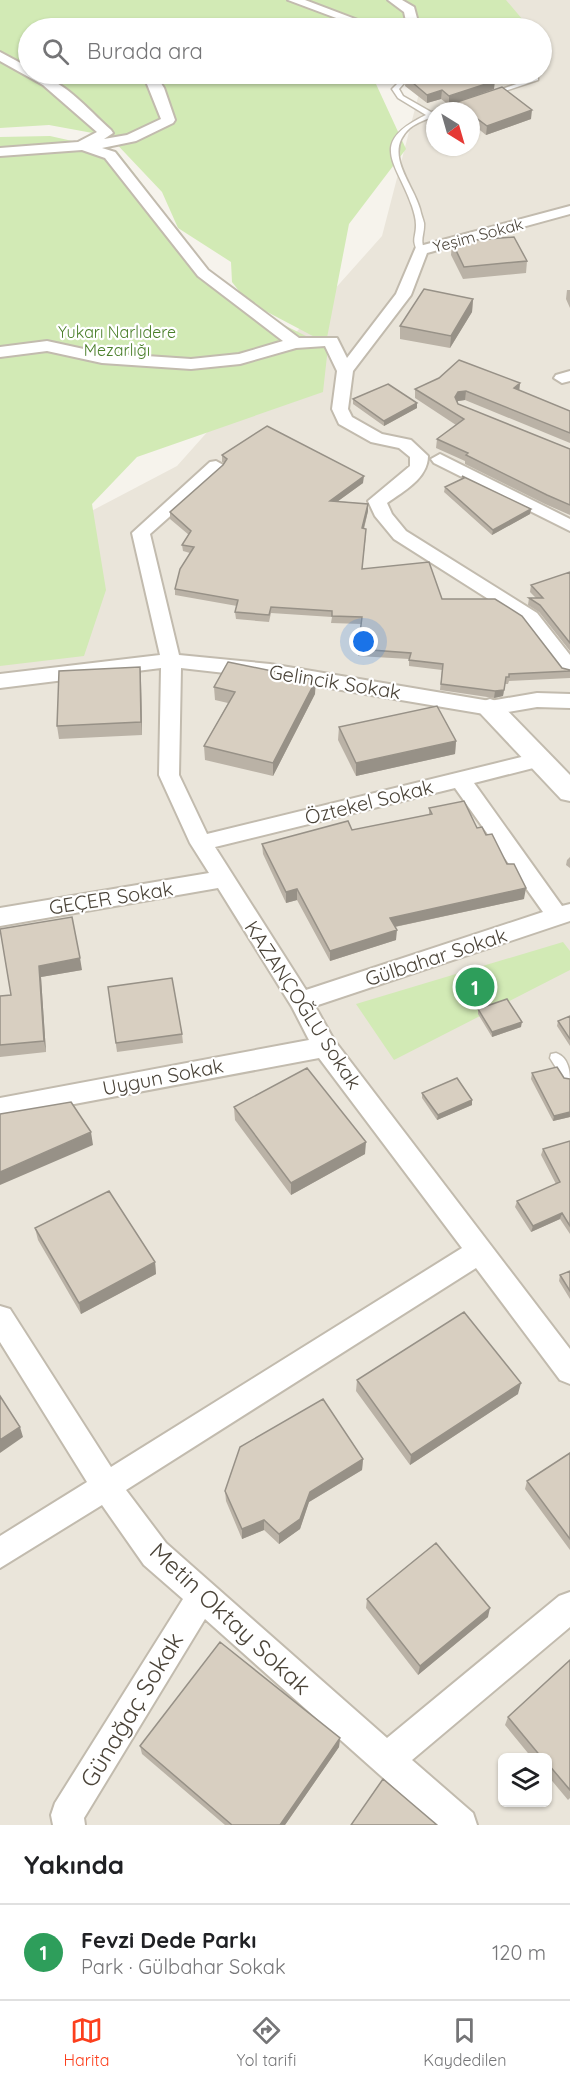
<!DOCTYPE html>
<html lang="tr">
<head>
<meta charset="utf-8">
<style>
	:root { --surface:#fff; --page:#f2f2f2; --text:#202124; --muted:#757577; --line:#e0e0e0; --accent:#fc3f1d }
	body { margin:0; font-family:Quicksand,sans-serif; background:var(--page); color:var(--text) }
	.controls { position:absolute; right:18px; bottom:18px; display:grid; overflow:hidden; border-radius:9px; box-shadow:0 2px 4px #0004 }
	.controls button { width:54px; height:54px; display:grid; place-items:center; padding:0; border:0; border-bottom:2px solid var(--line); background:var(--surface); color:var(--text); font:30px sans-serif }
	.compass { position:absolute; left:426px; top:102px; width:54px; height:54px; border-radius:50%; background:var(--surface); box-shadow:0 2px 4px #0004; rotate:143deg }
	.you { position:absolute; left:364px; top:642px; width:21px; height:21px; margin:-15px; border:4px solid #fff; border-radius:50%; background:#1a73e8; box-shadow:0 0 0 9px #1a73e833 }
	.badge { display:grid; place-items:center; width:39px; height:39px; border-radius:50%; background:var(--accent); color:#fff; font-size:20px; font-weight:700 }
	.pin { position:absolute; translate:-50% -50%; border:3px solid #fff; box-shadow:0 2px 6px #0006 }
	.list { margin:0; padding:0; list-style:none }
	h2 { display:flex; justify-content:space-between; align-items:center; height:78px; margin:0; padding:0 24px; font-size:26px }
	h2 small { font-size:20px; font-weight:400; color:var(--muted) }
	.list li { display:grid; grid-template-columns:39px 1fr auto; gap:18px; align-items:center; box-sizing:border-box; height:96px; padding:0 24px; border-top:2px solid var(--line) }
	.list b { display:block; font-size:22px; white-space:nowrap }
	.list p { margin:0; font-size:20px; white-space:nowrap; color:var(--muted) }
	.list em { font-size:20px; font-style:normal; color:var(--muted) }
	.icon { flex:none; width:33px; height:33px; fill:none; stroke:currentColor; stroke-width:2; stroke-linecap:round; stroke-linejoin:round }
	.map { position:relative; flex:none; width:570px; height:1825px; overflow:hidden }
	.search { position:absolute; background:var(--surface); box-shadow:0 2px 4px #0004; left:18px; right:18px; top:18px; height:66px; display:flex; align-items:center; gap:15px; box-sizing:border-box; padding:0 21px; border-radius:33px; color:var(--muted); font-size:22px }
	.sheet { height:174px; background:var(--surface) }
	nav { display:flex; justify-content:space-around; align-items:center; box-sizing:border-box; height:84px; border-top:2px solid var(--line); background:var(--surface); font-size:16px; color:var(--muted) }
	nav a { display:grid; justify-items:center; gap:3px }
	nav .on { color:var(--accent) }
	.map>svg:first-child { display:block }
</style>
</head>
<body>
<div class="map">
<svg width="570" height="1825" viewBox="0 0 570 1825">
	<rect width="100%" height="100%" fill="#f6f3ec"/>
	<path fill="#eae5da" fill-rule="evenodd" d="M458,0H570V1825H0V559L177,466L382,236L424,74H542V28H436ZM435,111H471V147H435ZM502,1758H548V1802H502Z"/>
	<path fill="#d2eab5" d="M0,0H506L528,26L520,28H28V74H395L376,84L406,149L349,224L326,343L250,303L262,314L328,347L323,392L137,457L92,504L106,590L84,656L0,666V137L50,136L117,151L208,269L246,300L232,282L231,262L178,228L162,192L109,136L49,125L0,128Z
		M563,942L570,951V970L394,1060L356,1004Z"/>
	<g fill="none" stroke-linecap="round" stroke-linejoin="round">
		<defs>
			<path id="service" d="M419,74H427L405,82L399,89L403,96L431,112C432,112 434,111 436,111L435,116C427,119 416,123 410,128C382,153 413,183 420,209C421,214 423,219 424,223C425,234 419,240 425,250L421,252H418C411,239 416,238 416,225C416,219 414,212 412,206C397,162 367,143 426,115L398,98L392,89L401,80Z
				M536,77L538,78V80L493,95L488,94Z
				M470,100L476,101L449,111H438Z
				M556,1053C569,1058 570,1071 570,1083L565,1082L550,1058L551,1054Z"/>
			<path id="minor" d="M288,0H305L379,28H363Z
				M388,0H402L414,7L418,22L412,28H400L406,21L404,12Z
				M0,52L28,67V74C60,74 88,110 111,130L113,133L104,139L127,135L161,119L143,74H155L164,88L175,120L173,123L136,141L102,148L115,152L208,270L299,338H337L347,358L396,294L416,247L570,206V214L427,253L411,295L353,371L348,409L352,417L382,434L411,440L428,456C428,478 404,491 387,503L392,514L406,531L537,613L570,655V675L563,673L523,621L394,539L375,516L368,501L410,466V457L399,448L371,442L339,424L332,409L337,371L325,346L296,348L240,364L191,369L102,363L47,351L0,357V347L47,341L102,353L191,359L239,354L283,341L198,276L105,158L82,150L0,156V148L78,142L97,132L43,85L0,61Z
				M570,371V381L562,383L554,378L556,375Z
				M440,454L570,519V531L434,463L431,459Z
				M216,461L225,466L222,470L150,534L179,655L270,664L490,701L537,693L570,694V708L537,707L490,715L270,678L181,668L179,775L207,834L538,753L545,755L548,760L545,765L474,783L562,906L570,904V921L315,1006L334,1040L570,1349V1384L560,1380L476,1268L126,1490L166,1543L387,1738L559,1596L570,1592V1627L412,1760L473,1813L477,1825H436L205,1619L84,1818L85,1825H53L51,1815L55,1803L183,1599L144,1565L102,1505L0,1568V1536L87,1482L0,1342V1306L10,1309L111,1467L462,1248L319,1058L0,1118V1098L309,1040L292,1007L218,888L0,926V908L209,873L190,843L159,775L161,668L0,688V674L160,655L132,533L210,462ZM455,788L543,912L306,990L215,847Z"/>
			<path id="tertiary" d="M490,699L499,702L570,775V801L561,799L481,714L477,708L481,702Z"/>
		</defs>
		<use href="#service" stroke="#c2bbae" stroke-width="3"/>
		<use href="#minor" stroke="#c2bbae" stroke-width="4"/>
		<use href="#tertiary" stroke="#c2bbae" stroke-width="4"/>
		<use href="#service" fill="#fff" fill-rule="evenodd"/>
		<use href="#minor" fill="#fff" fill-rule="evenodd"/>
		<use href="#tertiary" fill="#fff" fill-rule="evenodd"/>
	</g>
	<path fill="#bab2a6" d="M418,74H509L492,79L494,89L449,105L441,99L427,103L405,86L406,77Z
		M457,102L531,119L486,135L471,123V111H456Z
		M452,242L527,261L526,273L463,279L451,255Z
		M567,290H570V308L566,299Z
		M473,299L472,312L450,348L400,339V326Z
		M520,383L519,390L570,411V443L465,400L458,401L457,402L458,404L570,449V515L545,504L465,464V461L436,448L437,439L456,425L415,398V389Z
		M353,399L417,403V408L384,426L353,404Z
		M222,455L363,483L338,501L368,504V511L364,529L366,535L362,569L442,599L562,668L570,670V678L509,681L508,684H505L503,696L494,698L440,690L442,670L409,666V659L358,656L361,624L331,623L332,617L271,613L269,622L236,619L235,612L237,606L175,595V589L190,553L183,551L182,545L189,535L170,519V512L223,465L224,463L222,462Z
		M462,476L531,509L530,514L492,535L444,492L445,487L461,479Z
		M570,572V651L539,612L528,605L529,598H536L530,592L531,585Z
		M140,667L141,681L142,735L59,739L57,726Z
		M214,687L315,694L273,776L205,760L204,746L228,703L215,700Z
		M339,727L456,741L455,754L356,776L338,740Z
		M429,808L477,828L486,835L524,899L395,927L396,940L330,961L297,900L286,903L263,854L262,844L352,830L429,815Z
		M570,857V868L566,865L567,860Z
		M0,929L82,970L41,977L46,1052L0,1057V996L11,995Z
		M108,987L182,1034L183,1043L117,1052Z
		M478,1009L521,1027L492,1037L478,1014Z
		M570,1016V1046L557,1026L558,1021Z
		M532,1073L570,1079V1117L553,1121L531,1079Z
		M422,1093L472,1100V1105L437,1120L422,1098Z
		M234,1107L365,1154L291,1195L235,1120Z
		M570,1141V1234L560,1219L531,1232L515,1207L517,1201L556,1184L541,1155L543,1149Z
		M35,1228L155,1262L156,1274L81,1314L38,1240Z
		M570,1271V1299L559,1281L560,1275Z
		M357,1380L518,1394L410,1465L356,1391Z
		M570,1453V1550L525,1489L527,1481Z
		M363,1459L362,1470L309,1502L300,1529L279,1544L264,1530L242,1539L226,1501L225,1491Z
		M367,1599L488,1617L418,1675L366,1608Z
		M570,1660V1798L568,1800L548,1776V1758H532L505,1725L508,1717Z
		M340,1738L339,1747L285,1825H225L142,1754L140,1746Z"/>
	<path fill="#979187" d="M488,74H509L488,81Z
		M495,81L494,89L449,105V96Z
		M442,90L441,99L427,103V95Z
		M532,110L531,119L486,135L487,126Z
		M473,299L472,312L450,348L451,336Z
		M520,383L519,392L514,388Z
		M466,391L465,400L458,401L454,406L455,397L458,392Z
		M417,403V408L384,426V421Z
		M364,476L363,483L330,507V501Z
		M368,504V511L362,535V528Z
		M531,509L530,514L492,535L493,530Z
		M140,667L141,681L142,735L141,722Z
		M506,677L503,696L494,698L495,691Z
		M316,680L315,694L273,776V763Z
		M456,741L455,754L356,776V763Z
		M526,888L524,899L389,928L390,918Z
		M297,889V900L286,903V892Z
		M397,930L396,940L330,961V951Z
		M80,958L82,970L41,977L46,1052L44,1041L39,966Z
		M522,1022L521,1027L492,1037V1032Z
		M472,1100V1105L437,1120L438,1115Z
		M570,1112V1117L553,1121L554,1116Z
		M91,1132L93,1145L0,1185V1172Z
		M366,1142L365,1154L291,1195V1183Z
		M562,1213L560,1219L531,1232L533,1226Z
		M155,1262L156,1274L81,1314L79,1303Z
		M521,1383L518,1394L410,1465L411,1455Z
		M20,1427L23,1437L0,1453V1440Z
		M363,1459L362,1470L309,1502L300,1529L279,1544V1534L310,1492Z
		M264,1520V1530L242,1539V1529Z
		M490,1608L488,1617L418,1675L420,1666Z
		M340,1738L339,1747L285,1825H280Z"/>
	<path fill="#d8cfc1" stroke="#979187" stroke-width="1.5" d="M418,74H485L495,81L449,96L442,90L427,95L406,77Z
		M502,87L532,110L487,126L471,114V111H467L457,102Z
		M514,237L527,261L464,267L452,242Z
		M424,289L473,299L451,336L400,326Z
		M459,360L520,383L514,388L570,411V433L466,391L458,392L455,397L458,404L570,449V505L547,495L466,455L468,453L437,439L464,419L415,389L439,378Z
		M388,384L417,403L384,421L353,399Z
		M267,426L364,476L330,501L368,504L362,528L366,529L362,569L429,562L442,599H495L522,616L562,668L570,670V671L509,674V677H506L504,690L495,691L441,684L443,664L409,660L411,653L358,649L362,617L332,616V611L271,607L269,615L235,612L238,600L175,589L180,569L194,547L182,545L191,531L170,512L223,465L227,459L222,455Z
		M462,476L531,509L493,530L445,487L464,478Z
		M570,572V643L540,605L529,598H543L531,585Z
		M228,662L316,680L273,763L204,746L235,692L214,687Z
		M140,667L141,722L57,726L59,671Z
		M437,706L456,741L356,763L339,727Z
		M464,801L477,828L482,827L486,835L492,834L507,864H514L526,888L390,918L397,930L330,951L297,889L286,892L262,844L348,821L352,830L432,814L429,808Z
		M72,917L80,958L39,966L44,1041L0,1045V996L11,995L0,929Z
		M172,978L182,1034L116,1043L108,987Z
		M507,999L522,1022L492,1032L478,1009Z
		M570,1016V1039L558,1021Z
		M557,1067L564,1078L570,1079V1112L554,1116L532,1073Z
		M307,1068L366,1142L291,1183L234,1107Z
		M457,1078L472,1100L438,1115L422,1093Z
		M71,1102L91,1132L0,1172V1114Z
		M570,1141V1226L562,1213L533,1226L517,1201L560,1182L543,1149Z
		M109,1191L155,1262L79,1303L35,1228Z
		M570,1271V1291L560,1275Z
		M464,1312L521,1383L411,1455L357,1380Z
		M0,1396L20,1427L0,1440Z
		M323,1399L363,1459L310,1492L300,1519L279,1534L264,1520L242,1529L225,1491L240,1447Z
		M570,1453V1539L527,1481Z
		M436,1543L490,1608L420,1666L367,1599Z
		M220,1642L340,1738L280,1825H232L140,1746Z
		M570,1660V1790L548,1764V1758H542L508,1717Z
		M383,1779L437,1825H351Z"/>
	<g text-anchor="middle" stroke-width="4.5" stroke-linejoin="round" paint-order="stroke">
		<g font-size="16" fill="#4b4439" stroke="#fff">
			<text transform="translate(478 235) rotate(-15)" y="6">Yeşim Sokak</text>
		</g>
		<g font-size="16" fill="#4a7f2a" stroke="#fff">
			<text x="117" y="338">Yukarı Narlıdere<tspan x="117" dy="18">Mezarlığı</tspan></text>
		</g>
		<g font-size="20" fill="#4b4439" stroke="#fff">
			<text transform="translate(335 682) rotate(9)" y="7">Gelincik Sokak</text>
			<text transform="translate(369 802) rotate(-14)" y="7">Öztekel Sokak</text>
			<text transform="translate(111 898) rotate(-9)" y="7">GEÇER Sokak</text>
			<text transform="translate(436 957) rotate(-18)" y="7">Gülbahar Sokak</text>
			<text transform="translate(303 1005) rotate(57)" y="7">KAZANÇOĞLU Sokak</text>
			<text transform="translate(163 1077) rotate(-11)" y="7">Uygun Sokak</text>
		</g>
		<g font-size="24" fill="#4b4439" stroke="#fff">
			<text transform="translate(230 1619) rotate(43)" y="8">Metin Oktay Sokak</text>
			<text transform="translate(132 1710) rotate(-59)" y="8">Günağaç Sokak</text>
		</g>
	</g>
</svg>
<div class="controls">
<button><svg class="icon" aria-label="layers" viewBox="0 0 24 24"><path d="M12 4l9 5-9 5-9-5zM3 14l9 5 9-5"/></svg></button>
</div>
<svg class="compass" viewBox="-18 -18 36 36"><path d="M0-13l5 13h-10z" fill="#e53935"/><path d="M0 13l5-13h-10z" fill="#757577"/></svg>
<div class="you"></div>
<div class="pin badge" style="left:475px;top:987px;background:#2e9e5b">1</div>
<div class="search"><svg class="icon" aria-label="search" viewBox="0 0 24 24"><circle cx="10" cy="10" r="6"/><path d="M15 15l6 6"/></svg>Burada ara</div>
</div>
<section class="sheet">
<h2>Yakında<small></small></h2>
<ul class="list">
<li><span class="badge" style="background:#2e9e5b">1</span><div><b>Fevzi Dede Parkı</b><p>Park · Gülbahar Sokak</p></div><em>120 m</em></li>
</ul>
</section>
<nav>
<a class="on"><svg class="icon" aria-label="map" viewBox="0 0 24 24"><path d="M3 6l6-2 6 2 6-2v14l-6 2-6-2-6 2zM9 4v14M15 6v14"/></svg>Harita</a>
<a><svg class="icon" aria-label="directions" viewBox="0 0 24 24"><path d="M12 3l9 9-9 9-9-9zM9 14v-3h6M13 9l2 2-2 2"/></svg>Yol tarifi</a>
<a><svg class="icon" aria-label="saved" viewBox="0 0 24 24"><path d="M7 4h10v16l-5-4-5 4z"/></svg>Kaydedilen</a>
</nav>
</body>
</html>
